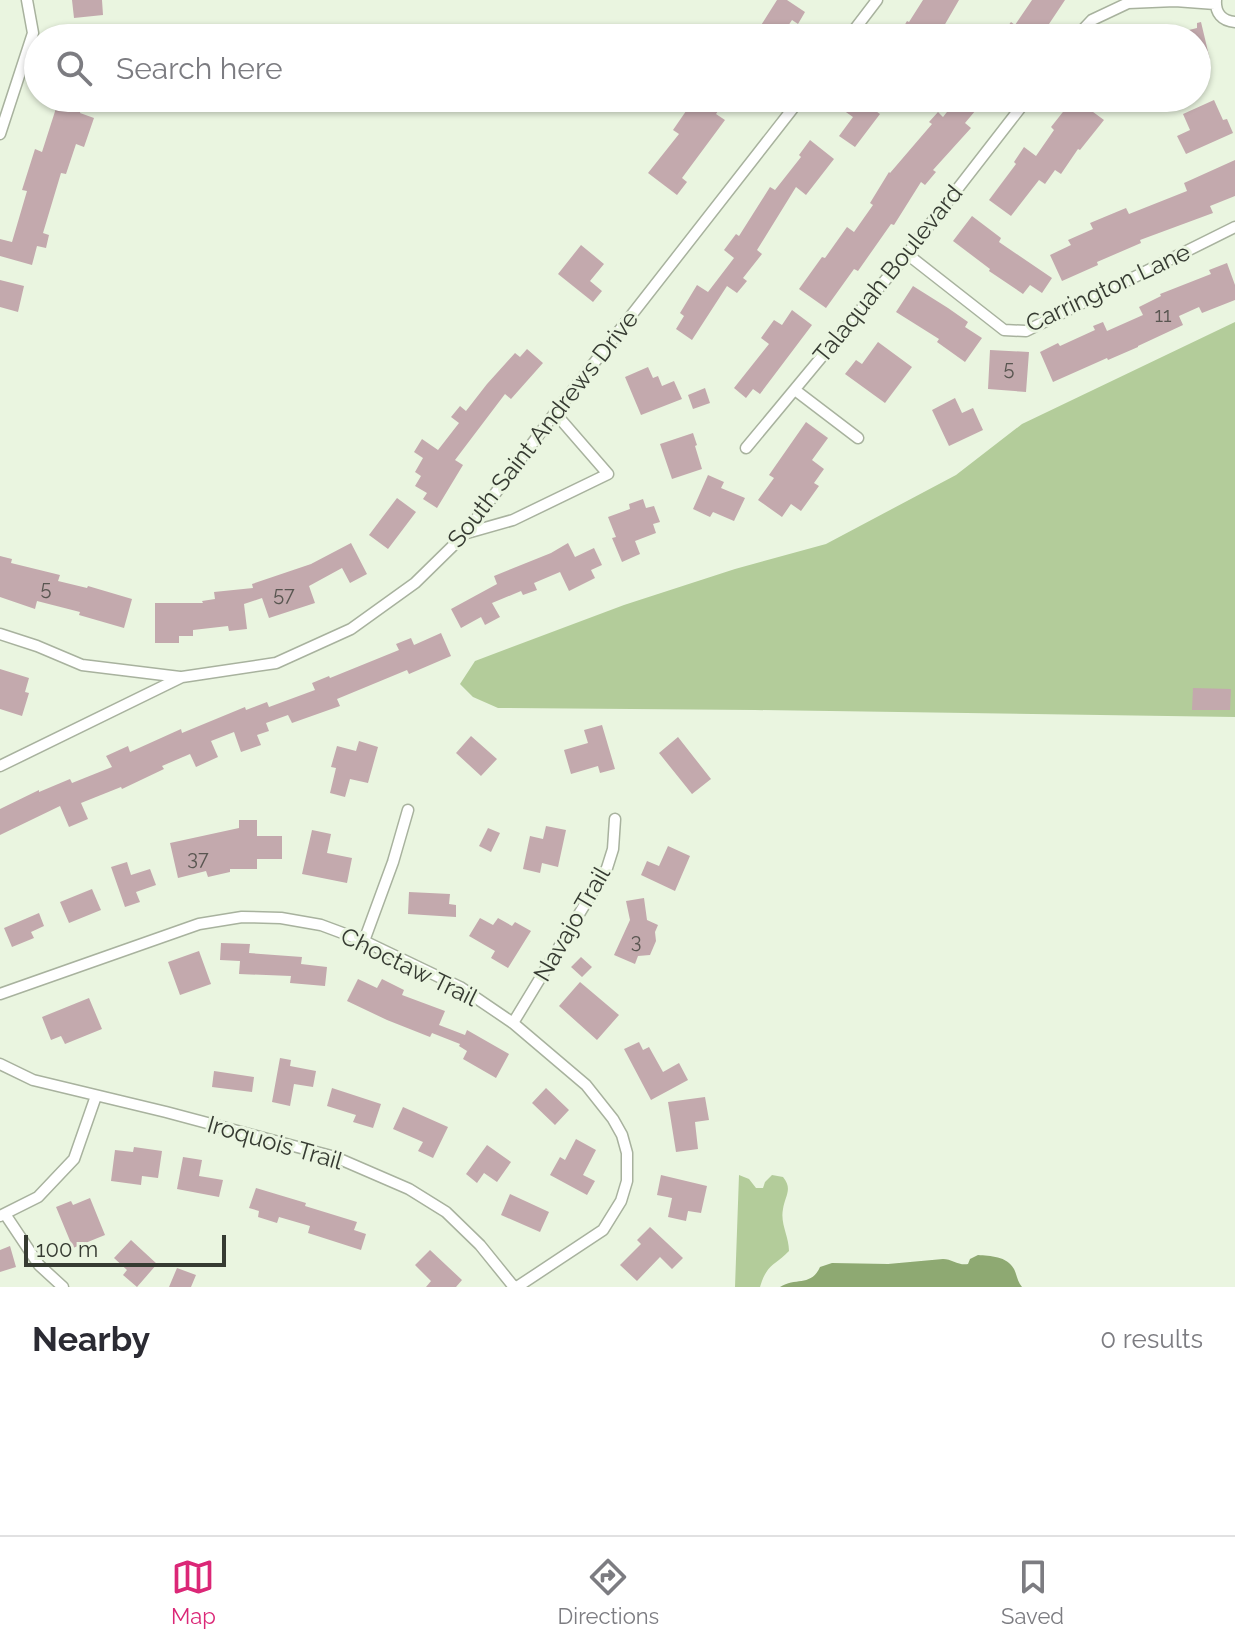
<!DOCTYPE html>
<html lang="en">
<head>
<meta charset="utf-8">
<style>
	:root { --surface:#fff; --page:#f2f2f3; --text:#2b2b33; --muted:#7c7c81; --line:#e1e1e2; --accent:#db2777 }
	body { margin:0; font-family:Raleway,sans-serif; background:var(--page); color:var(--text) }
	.scale { position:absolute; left:24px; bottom:20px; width:202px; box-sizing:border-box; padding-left:8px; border:4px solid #363b32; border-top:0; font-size:22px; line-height:28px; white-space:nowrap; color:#363b32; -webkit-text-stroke:6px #eaf5e0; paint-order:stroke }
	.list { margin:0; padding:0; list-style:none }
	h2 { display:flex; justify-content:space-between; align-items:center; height:104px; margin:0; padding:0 32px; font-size:34px }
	h2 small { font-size:26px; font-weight:400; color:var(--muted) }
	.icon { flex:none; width:44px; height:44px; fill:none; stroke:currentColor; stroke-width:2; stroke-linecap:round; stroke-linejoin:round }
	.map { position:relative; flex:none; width:1235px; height:1287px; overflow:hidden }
	.search { position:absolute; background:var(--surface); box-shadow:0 2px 6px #0004; left:24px; right:24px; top:24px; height:88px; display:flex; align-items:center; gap:20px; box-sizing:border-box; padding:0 28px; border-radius:44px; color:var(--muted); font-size:30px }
	.sheet { height:248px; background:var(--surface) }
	nav { display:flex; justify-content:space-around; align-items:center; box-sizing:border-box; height:112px; border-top:2px solid var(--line); background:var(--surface); font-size:22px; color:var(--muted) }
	nav a { display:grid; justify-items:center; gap:4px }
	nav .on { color:var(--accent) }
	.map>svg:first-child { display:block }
</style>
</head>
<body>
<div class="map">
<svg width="1235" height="1287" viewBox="0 0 1235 1287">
	<rect width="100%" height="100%" fill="#eaf5e0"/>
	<path fill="#b3cc9a" d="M1235,322V717L755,710L498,708L473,697L460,684L475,661L624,605L735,569L826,544L956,475L1022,424Z
		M739,1175L749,1179L756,1188H763L765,1182L772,1175L783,1177C793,1189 785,1196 783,1209C780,1224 789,1236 789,1251C775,1266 767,1263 760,1287H735Z"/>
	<path fill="#8ea972" d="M978,1255C990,1256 1007,1256 1014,1269C1017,1275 1017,1281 1022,1287H780C796,1277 811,1287 820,1267L832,1263L888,1264L943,1259C952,1259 959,1266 968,1264L970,1259Z"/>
	<path fill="#c3a9ad" d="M72,0H102L103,15L74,18Z
		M777,0H787L805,12L798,24L792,20L780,38H753Z
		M923,0H959L944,26L949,29L944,38H897L907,21L909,22Z
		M1032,0H1065L1045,30L1039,27L1030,38H999L1011,22L1015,25Z
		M1201,22L1210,60L1197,63V38H1174L1173,34L1197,28V23Z
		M695,98H727L716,114L725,120L682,178L687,182L677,195L648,173L679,134L673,130Z
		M852,98H858L880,114L855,147L839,136L853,117L843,110Z
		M958,98H986L965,123L971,128L933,170L936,172L925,185L921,182L894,225L891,224L858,271L854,269L826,308L799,289L822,257L825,258L847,227L854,232L873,205L870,203L889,172L890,173L932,124L929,122L938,112L943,117Z
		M1074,98H1102L1089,109L1104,120L1080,150L1078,149L1061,174L1055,170L1045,184L1039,180L1011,216L989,200L1016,164L1014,162L1024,147L1036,156L1054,130L1051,127Z
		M1214,100L1223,120L1227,119L1233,133L1186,154L1177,136L1190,130L1183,114Z
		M58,102L81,109L80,113L94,118L84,147L76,144L66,174L61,173L43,233L49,235L46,248L37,246L32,265L0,256V239L12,242L27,191L22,190L35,149L42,152Z
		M810,140L834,159L806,195L796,187L757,250L762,254L743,278L747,281L737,293L727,286L692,340L676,329L684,316L680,313L697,285L708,292L734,258L724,250L736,234L739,236L770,187L775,190L801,157L799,155Z
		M1235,160V196L1210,206L1213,213L1140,240L1141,243L1097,262L1098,265L1062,281L1050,255L1071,245L1068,240L1093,229L1090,223L1126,208L1129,214L1187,191L1184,183Z
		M972,216L1001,238L999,242L1052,278L1042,293L1030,285L1023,294L989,271L990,269L953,241Z
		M581,245L604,264L590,281L602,291L593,302L558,274Z
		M1227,263L1235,285V300L1202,313L1199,307L1179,316L1183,325L1138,346V347L1108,360L1107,358L1053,382L1040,352L1058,343L1060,346L1095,330L1093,326L1103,322L1107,331L1143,315L1139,307L1161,296L1160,294L1211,274L1209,270Z
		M0,280L24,286L18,312L0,307Z
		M913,286L948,308L968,322L965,327L982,338L965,362L937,342L939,339L896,312Z
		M792,310L812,325L760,394L753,389L746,398L734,388L769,344L761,338L774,320L782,325Z
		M878,342L912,367L885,403L845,374L856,360L862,364Z
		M527,349L543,363L511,399L505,394L455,460L463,465L437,508L423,499L427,493L415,486L421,476L415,472L423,458L414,452L422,439L438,450L459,423L451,417L460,406L466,411L487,384L515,353L520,357Z
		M990,350L1029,352L1026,392L988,389Z
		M648,367L653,378L658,376L662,386L674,381L682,399L641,415L625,377Z
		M705,388L710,403L693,409L688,395Z
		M955,398L962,413L973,408L983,430L949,446L932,410Z
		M806,422L828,438L812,460L824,469L814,483L819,486L801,511L791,504L782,517L758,500L774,478L769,475Z
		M693,433L697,445L695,446L702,469L672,479L660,444Z
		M708,475L724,482L721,488L745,498L734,521L713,512L710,517L693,509Z
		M397,498L416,512L388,549L369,535Z
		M643,499L646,508L654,506L660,522L653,524L656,533L635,541L640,554L622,562L612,538L616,537L608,517L630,509L629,504Z
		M351,543L367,574L350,583L342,568L309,586L315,603L269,618L262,598L244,604L247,629L229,631L228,626L193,630V636H179V643H155V603H203L202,601L215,599L214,592L253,588L252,584L311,564Z
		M568,543L575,557L594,548L602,565L591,570L595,578L569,591L560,572L534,583L537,590L523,595L521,591L492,603L500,617L485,625L481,617L461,628L451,609L497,584L494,576L551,553Z
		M0,556L12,559L11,563L60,575L58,581L87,588L88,586L132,599L124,628L79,615L80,612L37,601L35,609L0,597Z
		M441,633L451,656L409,674L407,670L337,699L340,706L292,723L288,715L266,723L269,731L257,735L261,745L241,752L234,732L211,741L218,757L196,767L190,754L162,766L164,769L122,789L121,787L81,803L88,819L69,827L60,806L0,835V809L39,790V792L70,779L72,783L112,767L106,756L128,746L130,752L181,729L182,733L245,707L246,710L267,702L269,707L315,690L312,683L329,676L330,678L399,650L396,644L411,638L414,645Z
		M0,669L29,678L25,692L29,693L22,716L0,709Z
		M1193,688L1231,689L1230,710H1192Z
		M602,725L615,769L600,773L598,766L571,774L564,750L588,743L584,730Z
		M471,736L497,759L481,776L456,753Z
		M678,737L711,779L692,794L659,753Z
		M359,741L378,747L368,783L350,779L345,797L330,793L336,768L331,767L337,746L356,751Z
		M239,820H257V836H282V859H257V869H230V872L208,877L206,871L178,878L170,843L239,828Z
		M546,826L566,830L558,867L542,863L540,873L523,869L530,836L543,839Z
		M488,828L500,833L491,852L479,846Z
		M312,830L331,834L327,853L352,858L347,883L302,874Z
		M668,846L690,856L675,891L641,875L647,861L659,866Z
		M127,862L131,875L150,869L156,885L136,892L140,902L125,907L111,867Z
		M92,889L101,910L69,923L60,902Z
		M409,892L450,894L449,904L456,905V917L408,914Z
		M644,898L647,920L658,925L655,932L656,941L650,955L638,956L635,964L614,955L630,920L626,901Z
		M39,913L44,926L31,932L34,938L12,947L4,928Z
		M480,918L493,925L498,918L512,926L515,922L531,931L508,968L491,958L495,951L469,936Z
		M221,943L250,944L249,953L302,957L301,964L327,967L325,986L290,983L291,976L239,974L240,961L220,960Z
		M199,951L211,984L180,995L168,962Z
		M581,957L592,967L582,977L571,967Z
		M358,979L377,988L382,979L404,990L402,995L445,1011L439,1025L465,1035L467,1030L509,1054L496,1078L463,1059L467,1051L459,1046L460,1044L432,1033L430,1037L387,1020L347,1001Z
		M580,982L619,1015L597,1040L559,1006Z
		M89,998L102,1029L65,1044L61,1036L51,1040L42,1017Z
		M639,1042L643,1050L649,1047L663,1072L679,1063L688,1080L651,1100L624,1049Z
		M280,1058L291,1060L290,1066L316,1071L313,1087L294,1084L290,1106L272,1102Z
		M214,1071L254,1077L252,1092L212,1087Z
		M332,1088L381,1104L373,1128L353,1122L356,1115L327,1106Z
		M546,1088L569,1110L555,1125L532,1103Z
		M705,1097L709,1120L695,1122L698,1149L676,1152L668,1102Z
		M403,1107L448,1127L433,1158L418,1151L423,1142L393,1129Z
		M576,1139L596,1150L583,1175L595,1181L587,1195L550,1175L560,1157L565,1160Z
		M487,1145L511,1162L497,1182L484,1173L477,1183L466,1174Z
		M134,1147L162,1151L158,1178L142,1176L141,1185L111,1181L115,1150L133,1152Z
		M183,1157L202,1160L199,1176L223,1180L219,1197L177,1189Z
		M661,1175L707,1186L701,1213L688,1211L686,1221L668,1217L672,1198L657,1195Z
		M256,1188L306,1203L305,1206L357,1222L354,1230L366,1234L361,1250L308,1233L310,1226L279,1217L277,1223L258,1217L259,1211L249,1208Z
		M510,1194L549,1212L540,1232L501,1215Z
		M90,1198L105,1235L73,1248L56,1207L71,1201L73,1205Z
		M650,1227L683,1258L672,1269L660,1257L637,1281L620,1265L641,1244L637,1240Z
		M131,1240L157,1264L137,1287L123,1275L127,1270L114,1258Z
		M10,1246L16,1267L0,1272V1250Z
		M430,1250L462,1280L456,1287H426L431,1281L415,1265Z
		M177,1268L196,1275L191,1287H169Z"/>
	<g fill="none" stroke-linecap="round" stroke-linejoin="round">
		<defs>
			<path id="minor" d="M1216,0C1215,13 1222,21 1235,22
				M848,38L877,0
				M1075,38L1092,20L1128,3L1175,1L1215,4
				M0,134L33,33L27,0
				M907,254L1004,330L1026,331L1235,227
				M795,390L858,438
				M746,448L907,254L1028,98
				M467,533L513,520L608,474L555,413
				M0,634L37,646L82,665L180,677
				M0,766L182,677L276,663L351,629L415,583L465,534L555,413L801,98
				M364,941L393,862L408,810
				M0,994L199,924L242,917L281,918L321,925L364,941L460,987L513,1023L586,1085L613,1119L622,1135L627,1153V1181L621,1201L603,1230L517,1287
				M513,1023L607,868L613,849L615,819
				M0,1064L33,1080L166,1112L335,1157L409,1189L446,1212L480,1245L514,1287
				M5,1214L39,1265L63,1287
				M0,1216L38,1197L74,1159L96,1096"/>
		</defs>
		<use href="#minor" stroke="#a8b29e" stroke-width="13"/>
		<use href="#minor" stroke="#fff" stroke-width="10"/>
	</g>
	<g text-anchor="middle" stroke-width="6" stroke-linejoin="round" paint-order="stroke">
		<g font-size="20" fill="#595651">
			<text x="1163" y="322">11</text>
			<text x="1009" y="375">5</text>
			<text x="46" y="595">5</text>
			<text x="284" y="601">57</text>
			<text x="198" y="865">37</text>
			<text x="636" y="948">3</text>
		</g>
		<g font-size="24" fill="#363b32" stroke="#eaf5e0">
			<text transform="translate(888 274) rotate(-51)" y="8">Talaquah Boulevard</text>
			<text transform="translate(1108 288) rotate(-25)" y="8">Carrington Lane</text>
			<text transform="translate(543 429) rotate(-52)" y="8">South Saint Andrews Drive</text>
			<text transform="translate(572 924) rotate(-60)" y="8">Navajo Trail</text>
			<text transform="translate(409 967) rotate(26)" y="8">Choctaw Trail</text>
			<text transform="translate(275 1143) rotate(16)" y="8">Iroquois Trail</text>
		</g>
	</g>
</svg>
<div class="scale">100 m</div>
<div class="search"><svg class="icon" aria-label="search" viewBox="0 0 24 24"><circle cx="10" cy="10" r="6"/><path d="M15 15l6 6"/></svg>Search here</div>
</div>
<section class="sheet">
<h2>Nearby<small>0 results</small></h2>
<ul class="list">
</ul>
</section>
<nav>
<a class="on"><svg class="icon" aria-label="map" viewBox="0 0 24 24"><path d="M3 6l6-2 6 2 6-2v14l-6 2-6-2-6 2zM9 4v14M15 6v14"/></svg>Map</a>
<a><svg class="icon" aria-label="directions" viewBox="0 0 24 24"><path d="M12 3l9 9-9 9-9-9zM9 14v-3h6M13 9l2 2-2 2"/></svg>Directions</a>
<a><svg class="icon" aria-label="saved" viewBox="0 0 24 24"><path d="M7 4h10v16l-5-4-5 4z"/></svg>Saved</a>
</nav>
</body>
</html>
